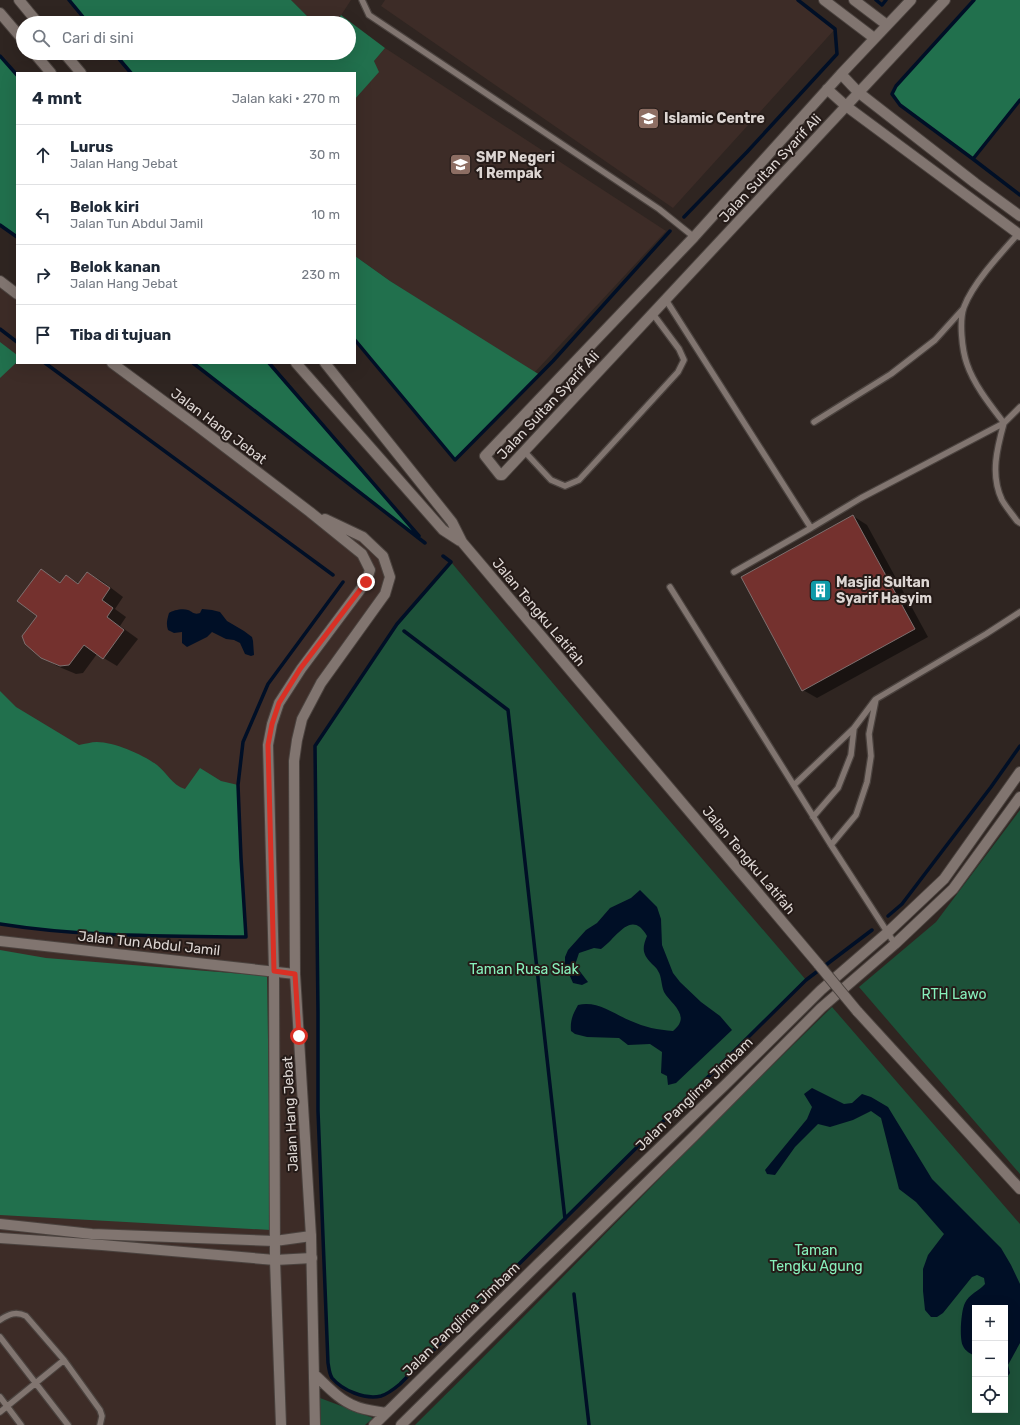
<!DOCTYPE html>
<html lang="id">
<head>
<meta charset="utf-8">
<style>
	:root { --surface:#fff; --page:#f2f2f3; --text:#1f2937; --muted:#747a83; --line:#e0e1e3 }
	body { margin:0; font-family:Rubik,sans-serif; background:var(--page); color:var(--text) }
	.controls { position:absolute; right:12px; bottom:12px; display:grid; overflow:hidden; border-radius:0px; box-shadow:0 4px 16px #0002 }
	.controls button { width:36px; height:36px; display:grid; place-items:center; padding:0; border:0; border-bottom:1px solid var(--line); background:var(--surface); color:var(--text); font:20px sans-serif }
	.stop { position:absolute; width:12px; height:12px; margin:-9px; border:3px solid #d93025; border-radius:50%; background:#fff }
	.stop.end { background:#d93025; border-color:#fff; box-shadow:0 1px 4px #0008 }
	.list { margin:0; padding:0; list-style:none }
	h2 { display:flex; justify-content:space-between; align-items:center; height:52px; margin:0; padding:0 16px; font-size:17px }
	h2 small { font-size:13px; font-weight:400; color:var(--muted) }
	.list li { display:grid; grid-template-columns:26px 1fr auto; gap:12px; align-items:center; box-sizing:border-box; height:60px; padding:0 16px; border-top:1px solid var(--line) }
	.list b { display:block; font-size:15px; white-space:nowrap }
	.list p { margin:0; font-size:13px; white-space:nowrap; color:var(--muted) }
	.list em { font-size:13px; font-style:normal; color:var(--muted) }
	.icon { flex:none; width:22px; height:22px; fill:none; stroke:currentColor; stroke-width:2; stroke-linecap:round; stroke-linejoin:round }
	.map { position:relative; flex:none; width:1020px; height:1425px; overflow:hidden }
	.search { position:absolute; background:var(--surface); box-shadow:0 4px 16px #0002; left:16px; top:16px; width:340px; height:44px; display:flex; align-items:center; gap:10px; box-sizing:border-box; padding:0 14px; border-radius:22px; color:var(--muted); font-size:15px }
	.panel { position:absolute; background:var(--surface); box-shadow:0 4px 16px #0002; left:16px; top:72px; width:340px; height:292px; border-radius:0px }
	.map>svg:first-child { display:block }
</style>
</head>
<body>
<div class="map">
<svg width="1020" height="1425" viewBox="0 0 1020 1425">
	<rect width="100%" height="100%" fill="#2f2521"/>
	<path fill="#3d2c27" d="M291,0H351L336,23H314Z
		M385,0H798L835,29L673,208L381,6Z
		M385,48L666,231L534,373L390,281L355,256V99L378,72L374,61Z
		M0,281L17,294V363H112L309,512L373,545L390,577L321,683L297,740L295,974L315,1425H0Z"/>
	<path fill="#1d5139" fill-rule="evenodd" d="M451,562L604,744L806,980L515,1268L400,1384C394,1389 388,1395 381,1396C365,1400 342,1390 332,1378C329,1373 329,1368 328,1363L318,1111V1012L315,746L397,624Z
		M1020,810V1174L859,987L936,922Z
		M832,1007L1020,1224V1425H415C555,1287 691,1144 832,1007ZM975,1308H1005V1410H975Z
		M320,1398L373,1418L365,1425H321Z"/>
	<path fill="#21704d" d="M69,0H291L314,23H88Z
		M973,0H1020V100L973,159L900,105L892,94L896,86Z
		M341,15L385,48L374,61L379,72L355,99V73H131L114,53H349V23H336Z
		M0,56L17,75V237L0,225Z
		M355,256L390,281L540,375L455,460L355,340Z
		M0,342L17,355V362L0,378Z
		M193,363H269L425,543L404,526Z
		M0,691L16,707L79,745C85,744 91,742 97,742C114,742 144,755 157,765C167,773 172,785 185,789L200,768L221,781L238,785L246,937C164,936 81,937 0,924Z
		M0,950L46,958L267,976L271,1230L0,1215Z"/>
	<path fill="#000f26" d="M202,609L212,610L220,612L227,621L244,631L252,637L253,641L254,655L251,656L245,654L240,643L234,640L226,639L212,632L207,637L187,647L182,643V632L174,633L168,630C166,624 167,620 169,613C173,610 183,608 188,610C193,612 194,615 200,613Z
		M640,890L657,907L661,919L662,945L673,973L680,982L701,1002L720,1016L732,1030L676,1083L668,1085L667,1076L661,1073L662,1052L650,1044L628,1045L619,1038L587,1037L575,1034L571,1031C570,1020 573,1014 578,1005C597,1000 614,1014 631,1021C644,1027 658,1030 673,1031C692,1016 671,1004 664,992C661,985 662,977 658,971C657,968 654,966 652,964C642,954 642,948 647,936C631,908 616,939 601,949L594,948L579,953L575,965L588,982L582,985L573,983L565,965V957L568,950L586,930L597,923L610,908L631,898Z
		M812,1088L844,1104L852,1103L862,1094L871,1097L888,1107L932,1179L1001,1248L1011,1265L1020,1284V1343L1008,1365L1010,1373L1007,1377L1005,1375V1308H975V1356C971,1354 965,1351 963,1346C959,1339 961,1310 965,1303C969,1294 979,1291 985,1284L984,1278L977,1275L972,1277L943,1313L937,1317H931L925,1310L923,1291V1269L928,1255L944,1234L916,1202L899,1189L881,1118L871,1111L853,1120L830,1127L818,1124L795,1147L775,1175L767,1174L765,1170L807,1119L812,1107L804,1094Z"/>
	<path fill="#0007" d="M853,516L867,525L928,637L817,698L803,690Z
		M41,571L61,583L66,576L80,584L88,573L102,581L123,597L115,609L126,617L120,626L138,639L117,666L97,654L83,673L76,674L57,666L42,657L39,616Z"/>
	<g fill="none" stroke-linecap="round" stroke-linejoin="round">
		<path stroke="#000f26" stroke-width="3.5" d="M69,0L88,23
			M876,0L882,5L886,0
			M114,53L131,73
			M0,56L17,75
			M1020,100L973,159L1020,195
			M973,159L900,105L892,94L896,86L974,0
			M684,217L747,152L837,54L835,29L798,0
			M0,225L17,237
			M0,329L17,342
			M355,340L455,460L553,361L670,231
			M45,363L333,575
			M193,363L425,543
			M269,363L419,536
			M443,556L451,562L397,624L315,746L318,1012V1111L328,1363C329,1368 329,1373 332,1378C342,1390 365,1400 381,1396C388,1394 394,1389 400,1384L515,1268L806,980L872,930
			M404,631L508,710L565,1219
			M888,916L902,904L991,787L1020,746
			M0,924C81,937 164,936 246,937L241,858L238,785L243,742L268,684L343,582
			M574,1294L589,1425"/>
	</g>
	<path fill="#74312e" stroke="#7e706f" d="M853,515L915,629L802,691L741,577Z
		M41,569L60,583L66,575L78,584L87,572L110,588L102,600L113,608L107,617L124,630L103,659L84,645L69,665L60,666L41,658L25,644L22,636L37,616L17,601Z"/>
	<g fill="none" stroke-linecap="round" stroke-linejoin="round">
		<defs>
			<path id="lane" d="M362,0L369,15L659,209L694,237
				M666,300L811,528L861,498L1004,423L1020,407
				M814,422L891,374L935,340L963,309
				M1004,423C991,406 974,385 967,364C962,350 959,321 964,307C973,283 1001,253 1018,234
				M1004,423C997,448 990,475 1002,500C1006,507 1012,514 1017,521L1020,523
				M524,451L551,480L565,486L579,480L678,372L684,360L679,349L653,314
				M734,572L811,528
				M670,587L831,845L895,944
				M794,785L854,728
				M813,817L838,788L851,755L854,728L875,700
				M831,845L856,815L867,782L871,756L869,734L876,699L986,634L1020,612
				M0,1320C9,1314 16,1311 26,1316L64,1360L100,1410L102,1416L100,1425
				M0,1337L68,1425
				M0,1397L21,1425
				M0,1412L64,1360"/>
			<path id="street" d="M0,941L295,974
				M0,1224L92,1234L275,1241L311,1236
				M0,1238L102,1245L275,1260L312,1258"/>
			<path id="secondary" d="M19,0L38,23
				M824,0L874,38
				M854,0L887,25
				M911,0L841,74L694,237L485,456L500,475H502L945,0
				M0,13L23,40
				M34,53L51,73
				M64,53L81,73
				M841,74L858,92L975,183L1020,216
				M827,89L846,106L1020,235
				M0,281L17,294
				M112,363L196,425L310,512L362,554L370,570L366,582L301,669L279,703L272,724L268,745L274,971L275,1260L281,1425
				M296,363L443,530L460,541
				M325,363L452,522L462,542L819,965
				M857,1011L1020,1189
				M315,1375C327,1386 339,1400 355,1406C364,1410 375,1411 386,1413
				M315,1425L311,1236L295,974L294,761L297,740L302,719L321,683L385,594L390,577L383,556L363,537L325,519
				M374,1425L540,1262L724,1086L821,990L888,932L944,879L1020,772
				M401,1425L694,1136L821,1008L895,944L953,889L1020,797"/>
		</defs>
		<use href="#lane" stroke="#4a423e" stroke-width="8"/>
		<use href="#street" stroke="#4a423e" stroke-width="12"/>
		<use href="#secondary" stroke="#4a423e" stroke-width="12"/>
		<use href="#lane" stroke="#817570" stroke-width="5.5"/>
		<use href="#street" stroke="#817570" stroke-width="10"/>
		<use href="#secondary" stroke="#817570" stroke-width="10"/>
		<defs>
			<path id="secondary-bridge" d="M819,965L857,1011"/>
		</defs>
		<use href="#secondary-bridge" stroke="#4a423e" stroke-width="12" stroke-linecap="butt"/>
		<use href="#secondary-bridge" stroke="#817570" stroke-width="10"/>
	</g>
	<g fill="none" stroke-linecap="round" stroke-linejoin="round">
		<path stroke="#d93025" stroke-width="5" d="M299,1036L295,974L274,971L268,745L272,724L279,703L300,669L366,582"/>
	</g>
	<defs>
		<symbol id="school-square" viewBox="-11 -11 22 22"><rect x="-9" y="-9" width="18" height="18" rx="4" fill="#8d6e63" stroke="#251b18"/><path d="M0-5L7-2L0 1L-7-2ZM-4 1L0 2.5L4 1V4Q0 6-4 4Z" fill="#fff"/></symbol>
		<symbol id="building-square" viewBox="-11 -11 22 22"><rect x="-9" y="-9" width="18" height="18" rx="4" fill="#0f9aa8" stroke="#251b18"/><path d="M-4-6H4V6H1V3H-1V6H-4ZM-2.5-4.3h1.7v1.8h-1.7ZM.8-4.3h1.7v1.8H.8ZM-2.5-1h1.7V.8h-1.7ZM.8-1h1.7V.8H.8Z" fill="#fff"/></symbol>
	</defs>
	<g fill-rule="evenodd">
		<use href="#school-square" x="636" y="106" width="25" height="25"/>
		<use href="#school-square" x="448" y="152" width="25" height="25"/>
		<use href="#building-square" x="808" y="578" width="25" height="25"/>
	</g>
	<g text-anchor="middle" stroke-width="4" stroke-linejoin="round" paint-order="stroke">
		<g font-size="14" font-weight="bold" fill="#ddd6d3" stroke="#251b18" text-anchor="start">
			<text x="664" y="123">Islamic Centre</text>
			<text x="476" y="162">SMP Negeri<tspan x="476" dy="16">1 Rempak</tspan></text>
			<text x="836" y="587">Masjid Sultan<tspan x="836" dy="16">Syarif Hasyim</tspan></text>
		</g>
		<g font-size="14" fill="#ddd6d3" stroke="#251b18">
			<text transform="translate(770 168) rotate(-47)" y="5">Jalan Sultan Syarif Ali</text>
			<text transform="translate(548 405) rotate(-47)" y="5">Jalan Sultan Syarif Ali</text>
			<text transform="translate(219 426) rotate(37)" y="5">Jalan Hang Jebat</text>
			<text transform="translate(539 612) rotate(50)" y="5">Jalan Tengku Latifah</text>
			<text transform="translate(749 860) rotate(50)" y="5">Jalan Tengku Latifah</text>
			<text transform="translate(149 943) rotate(6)" y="5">Jalan Tun Abdul Jamil</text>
			<text transform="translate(694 1094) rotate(-44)" y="5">Jalan Panglima Jimbam</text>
			<text transform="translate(290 1114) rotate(-93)" y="5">Jalan Hang Jebat</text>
			<text transform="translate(461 1319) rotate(-44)" y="5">Jalan Panglima Jimbam</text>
		</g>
		<g font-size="14" fill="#87f0bb" stroke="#251b18">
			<text x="524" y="974">Taman Rusa Siak</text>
			<text x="954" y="999">RTH Lawo</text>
			<text x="816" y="1255">Taman<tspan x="816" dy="16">Tengku Agung</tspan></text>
		</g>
	</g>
</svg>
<div class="controls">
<button>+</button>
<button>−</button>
<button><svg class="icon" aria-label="locate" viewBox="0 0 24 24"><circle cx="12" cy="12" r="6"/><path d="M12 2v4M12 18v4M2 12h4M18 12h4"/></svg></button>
</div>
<div class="stop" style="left:299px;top:1036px"></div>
<div class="stop end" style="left:366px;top:582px"></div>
<div class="search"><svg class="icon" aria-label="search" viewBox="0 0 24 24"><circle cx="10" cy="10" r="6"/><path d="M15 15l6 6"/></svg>Cari di sini</div>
<section class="panel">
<h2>4 mnt<small>Jalan kaki · 270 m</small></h2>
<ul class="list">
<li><svg class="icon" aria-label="ahead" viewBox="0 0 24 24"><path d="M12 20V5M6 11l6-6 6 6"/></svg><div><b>Lurus</b><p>Jalan Hang Jebat</p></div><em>30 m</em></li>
<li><svg class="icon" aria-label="left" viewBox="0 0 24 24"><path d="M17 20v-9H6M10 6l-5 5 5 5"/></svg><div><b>Belok kiri</b><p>Jalan Tun Abdul Jamil</p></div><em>10 m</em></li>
<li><svg class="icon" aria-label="right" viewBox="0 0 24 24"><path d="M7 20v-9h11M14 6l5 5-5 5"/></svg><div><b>Belok kanan</b><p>Jalan Hang Jebat</p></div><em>230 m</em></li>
<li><svg class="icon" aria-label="arrive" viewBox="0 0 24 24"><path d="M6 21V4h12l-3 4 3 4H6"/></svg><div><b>Tiba di tujuan</b></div></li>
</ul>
</section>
</div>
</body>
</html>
